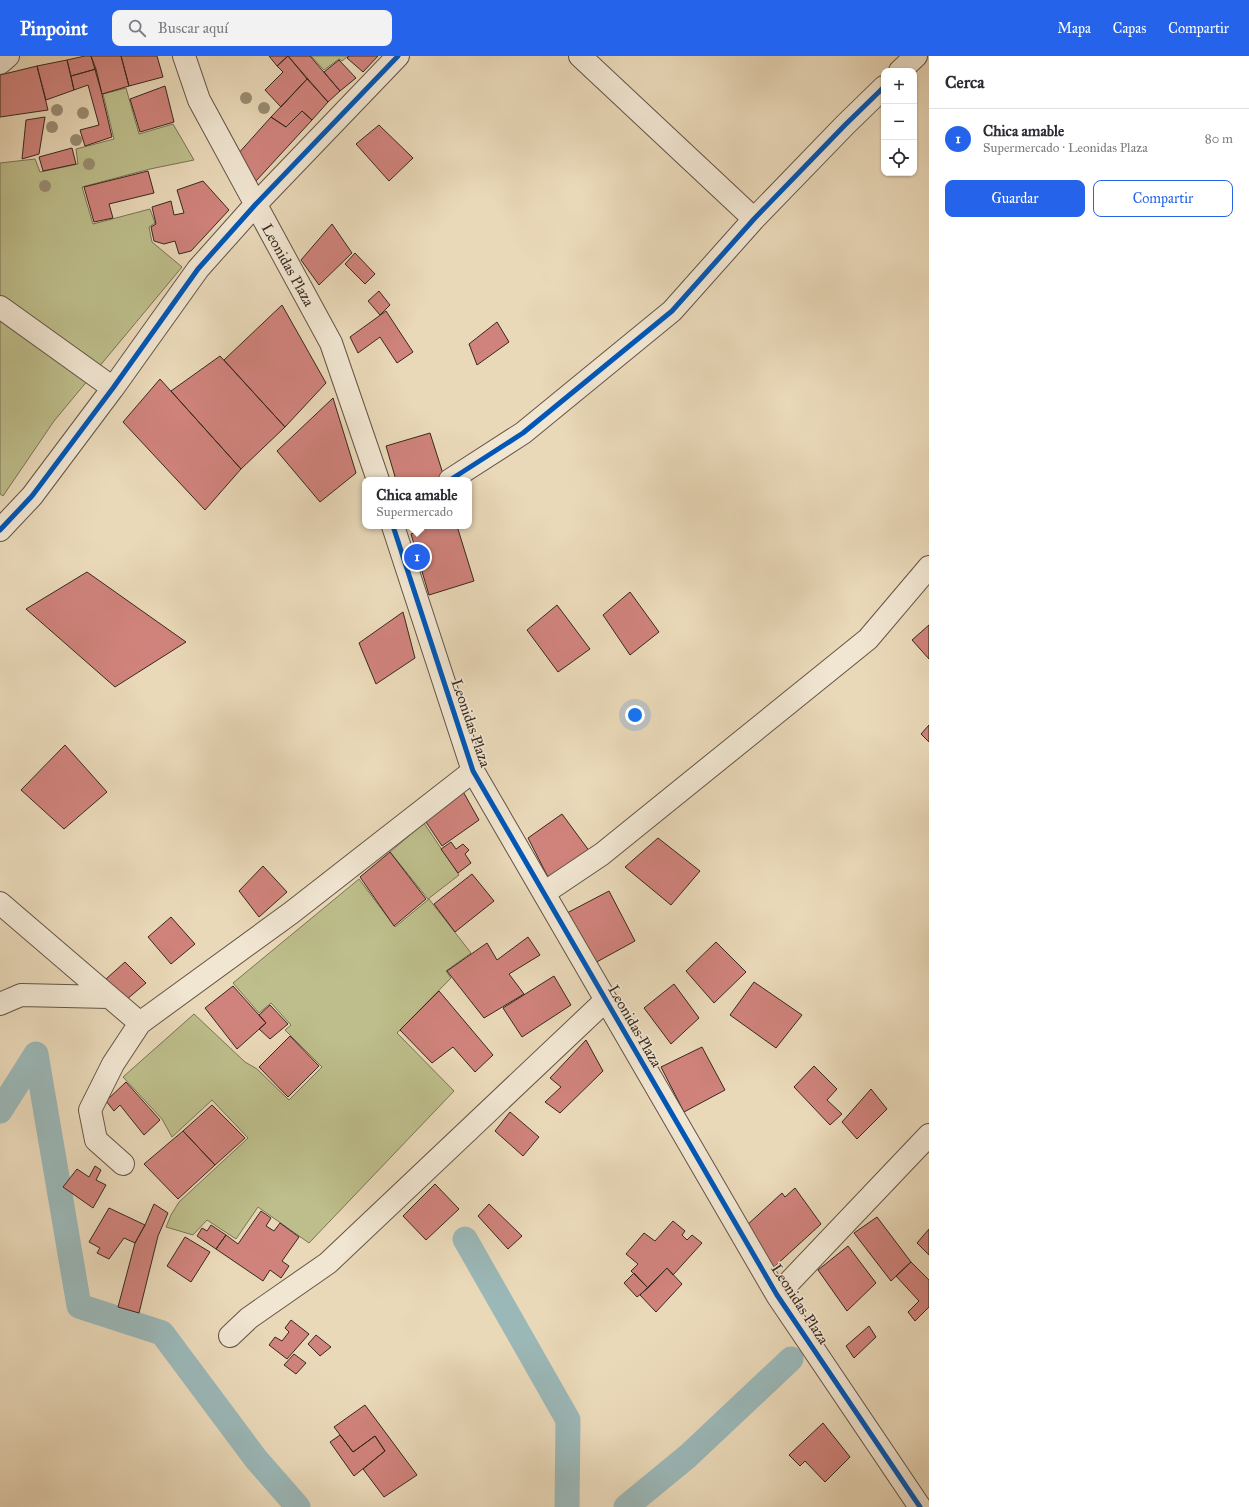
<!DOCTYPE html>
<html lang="es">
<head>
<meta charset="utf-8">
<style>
	:root { --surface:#fff; --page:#f2f2f3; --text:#2b2b33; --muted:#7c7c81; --line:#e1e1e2; --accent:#2563eb }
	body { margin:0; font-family:"IM FELL Great Primer",serif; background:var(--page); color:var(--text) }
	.controls { position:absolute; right:12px; top:12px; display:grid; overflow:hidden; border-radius:8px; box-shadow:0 1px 3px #0004 }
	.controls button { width:36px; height:36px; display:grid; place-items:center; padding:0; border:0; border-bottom:1px solid var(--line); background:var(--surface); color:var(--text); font:20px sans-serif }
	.you { position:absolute; left:635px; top:659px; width:14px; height:14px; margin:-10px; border:3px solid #fff; border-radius:50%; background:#1a73e8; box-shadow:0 0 0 6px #1a73e833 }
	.badge { display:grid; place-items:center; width:26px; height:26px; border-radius:50%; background:var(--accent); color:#fff; font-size:13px; font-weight:700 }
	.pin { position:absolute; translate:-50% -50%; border:2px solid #fff; box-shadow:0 1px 4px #0006 }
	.popup { position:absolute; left:362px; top:421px; width:110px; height:52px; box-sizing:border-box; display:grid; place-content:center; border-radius:8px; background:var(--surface); filter:drop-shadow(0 1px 3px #0005); font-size:13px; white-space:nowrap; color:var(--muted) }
	.popup b { font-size:15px; color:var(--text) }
	.popup::after { content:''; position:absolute; left:50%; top:100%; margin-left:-8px; border:8px solid transparent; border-top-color:var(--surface) }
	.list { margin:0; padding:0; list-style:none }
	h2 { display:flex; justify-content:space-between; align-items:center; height:52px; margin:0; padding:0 16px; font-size:17px }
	h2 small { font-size:13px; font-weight:400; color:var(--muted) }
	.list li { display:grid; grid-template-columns:26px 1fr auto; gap:12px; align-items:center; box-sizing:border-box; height:60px; padding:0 16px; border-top:1px solid var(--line) }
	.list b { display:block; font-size:15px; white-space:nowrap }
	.list p { margin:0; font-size:13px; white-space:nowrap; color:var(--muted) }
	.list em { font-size:13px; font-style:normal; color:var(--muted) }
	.actions { display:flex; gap:8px; padding:12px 16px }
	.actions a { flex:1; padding:9px 0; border:1px solid var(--accent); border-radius:8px; text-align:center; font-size:14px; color:var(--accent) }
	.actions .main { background:var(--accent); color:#fff }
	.icon { flex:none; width:22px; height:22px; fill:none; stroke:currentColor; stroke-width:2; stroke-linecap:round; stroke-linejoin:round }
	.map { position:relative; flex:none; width:929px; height:1451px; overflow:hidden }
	header { display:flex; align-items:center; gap:24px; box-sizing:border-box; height:56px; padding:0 20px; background:var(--accent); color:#fff }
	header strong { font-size:19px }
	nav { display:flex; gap:22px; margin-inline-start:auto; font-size:14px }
	.search { width:280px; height:36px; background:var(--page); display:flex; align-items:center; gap:10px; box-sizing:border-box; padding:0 14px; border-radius:8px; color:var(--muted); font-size:15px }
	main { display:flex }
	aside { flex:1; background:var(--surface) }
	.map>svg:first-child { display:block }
</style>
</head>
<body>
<header>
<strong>Pinpoint</strong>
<div class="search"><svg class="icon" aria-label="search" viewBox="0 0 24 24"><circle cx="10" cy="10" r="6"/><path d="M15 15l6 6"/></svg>Buscar aquí</div>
<nav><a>Mapa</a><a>Capas</a><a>Compartir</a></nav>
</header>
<main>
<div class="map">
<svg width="929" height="1451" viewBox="0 0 929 1451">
	<rect width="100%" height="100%" fill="#ead9b9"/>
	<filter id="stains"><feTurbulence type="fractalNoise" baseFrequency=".005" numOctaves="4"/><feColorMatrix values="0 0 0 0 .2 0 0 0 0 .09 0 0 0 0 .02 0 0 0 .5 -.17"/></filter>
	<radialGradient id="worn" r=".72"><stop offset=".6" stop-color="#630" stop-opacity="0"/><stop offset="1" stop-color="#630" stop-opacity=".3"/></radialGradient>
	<path fill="#bdbe8b" stroke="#7a7355" d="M311,0H348L342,5L339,3L324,14Z
		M126,32L139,78L173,68L194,104L150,113L82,131L93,168L150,153L155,167L149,171L152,186L182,211L54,365L3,440L0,438V107L35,103L40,116L78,108L76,93L114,83L103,38Z
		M424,767L459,819L428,843L390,796Z
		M359,823L395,871L429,843L471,897L446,915L451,922L397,977L454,1035L309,1187L258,1151L236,1183L207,1164L193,1179L166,1171L171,1159L179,1146L248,1082L212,1044L172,1081L162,1063L123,1021L194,958L245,1006L257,1013L289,1044L322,1011L285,974L291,969L271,947L259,957L233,927Z"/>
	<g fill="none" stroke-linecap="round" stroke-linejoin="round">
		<path stroke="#9bb8b8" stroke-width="25" d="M0,1055L36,998L79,1250L162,1277L256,1403L298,1451
			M465,1183L568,1364L567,1451
			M626,1451L688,1400L791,1303"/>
	</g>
	<path fill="#d0837c" stroke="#37281f" d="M85,0H91L96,13L71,20L67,4Z
		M91,0H121L129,30L102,38Z
		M121,0H157L163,21L129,30Z
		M269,0H288L277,10Z
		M288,0L307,23L281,51L265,34L283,16L277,10Z
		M288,0H310L340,35L328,46Z
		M349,0H378L363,16L347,2Z
		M67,4L74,34L46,44L37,10Z
		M339,4L356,22L340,35L324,16Z
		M37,10L48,54L0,61V19Z
		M96,13L112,81L85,90L80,74L99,69L88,29L74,34L71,20Z
		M307,23L328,46L312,64L302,55L286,71L271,61Z
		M165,30L174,66L140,76L130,43Z
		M302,55L312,64L256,125L237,99L271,61L286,71Z
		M45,61L39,98L22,103L26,64Z
		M379,69L413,102L389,125L356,88Z
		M72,92L76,108L43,115L39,101Z
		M148,115L154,137L109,148L113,162L94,166L84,131Z
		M203,125L229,154L191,195L179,198L175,185L164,188L154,185L151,171L156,168L152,151L171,145L174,159L184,157L177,134Z
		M332,168L352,197L319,229L301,204Z
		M355,197L375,218L365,228L345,208Z
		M379,235L390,249L380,259L368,245Z
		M282,249L326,327L285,371L224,304Z
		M386,255L413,296L397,307L380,281L358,297L350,281Z
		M497,266L509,286L477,309L469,288Z
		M220,300L285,371L241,413L171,335Z
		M160,323L241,413L205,454L123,366Z
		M333,342L356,417L320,446L277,395Z
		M430,377L444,421L436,424H396L386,390Z
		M433,470H457L474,525L429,539L411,478Z
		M87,516L186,586L115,631L26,553Z
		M630,536L659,576L630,599L603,559Z
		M557,549L590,593L558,616L527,574Z
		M403,556L415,602L376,628L359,587Z
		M929,569V603L912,584Z
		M929,669V686L921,678Z
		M65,689L107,736L64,773L21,734Z
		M461,732L479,764L442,790L424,763Z
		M562,758L590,796L549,823L528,782Z
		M658,782L700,815L671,849L625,811Z
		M451,786L456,793L463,788L469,794L465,798L471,807L458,817L441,793Z
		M390,796L426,843L394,870L360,821Z
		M263,810L287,836L259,861L239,835Z
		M472,818L494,845L455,876L434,848Z
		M609,835L635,885L593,908L567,857Z
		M171,861L195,888L171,908L148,881Z
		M528,881L540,899L509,918L524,938L484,962L447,915L487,887L497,904Z
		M716,886L746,916L714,947L686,915Z
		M125,906L146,927L126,944L106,923Z
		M554,920L571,949L522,981L503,952Z
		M754,926L802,959L776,992L730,959Z
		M674,928L699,962L671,988L644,952Z
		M233,930L266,967L237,993L205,952Z
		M439,935L493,999L475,1016L453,991L432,1007L400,974Z
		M270,949L288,968L270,983L259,973L266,967L259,959Z
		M290,980L319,1010L288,1041L259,1011Z
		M586,984L603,1015L560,1057L545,1046L561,1031L550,1022Z
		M702,991L725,1034L684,1056L661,1011Z
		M814,1010L837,1033L827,1044L842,1058L830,1069L794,1031Z
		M126,1026L160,1064L144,1079L120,1049L114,1055L106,1045Z
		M871,1033L887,1053L857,1083L842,1066Z
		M212,1049L245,1082L215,1109L183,1075Z
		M510,1056L539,1081L523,1100L495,1075Z
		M183,1075L215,1109L178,1143L144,1108Z
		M95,1110L101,1114L96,1124L106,1129L93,1152L63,1131L77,1113L89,1121Z
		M435,1128L459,1153L426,1184L403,1160Z
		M795,1132L821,1168L773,1212L746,1170L782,1137L785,1141Z
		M154,1148L168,1157L158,1180L139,1257L118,1251L135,1187L145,1169Z
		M489,1148L522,1180L508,1193L478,1160Z
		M109,1152L145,1169L135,1187L124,1182L109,1203L97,1197L100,1192L89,1186Z
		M261,1155L271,1162L266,1170L274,1175L280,1167L299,1181L282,1205L289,1210L281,1222L270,1214L263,1225L216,1193L226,1179L238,1188Z
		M877,1161L911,1206L891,1225L854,1177Z
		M673,1165L685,1175L682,1179L687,1184L692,1179L702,1187L673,1219L667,1212L648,1232L631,1215L638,1208L626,1198L644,1177L655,1185Z
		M211,1169L226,1179L216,1193L197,1180L202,1172L207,1175Z
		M929,1173V1199L917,1187Z
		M185,1181L210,1196L191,1226L167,1210Z
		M848,1190L876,1227L847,1255L818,1214Z
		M911,1206L929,1224V1251L915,1265L908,1256L919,1245L896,1220Z
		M667,1212L682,1228L656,1256L640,1239Z
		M634,1217L648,1232L637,1241L624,1227Z
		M291,1264L309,1278L287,1303L269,1289L275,1281L282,1285L289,1276L285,1272Z
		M869,1270L876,1281L854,1302L846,1290Z
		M316,1279L331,1291L320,1300L308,1288Z
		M294,1298L306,1307L296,1318L284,1309Z
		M365,1349L417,1419L384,1441L363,1413L385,1395L375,1380L353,1396L334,1371Z
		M823,1367L850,1401L825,1426L805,1405L800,1410L789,1399Z
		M340,1379L353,1396L375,1380L385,1395L354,1420L330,1386Z"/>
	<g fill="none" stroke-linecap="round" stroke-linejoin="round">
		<defs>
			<path id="minor" d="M184,0L199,44L331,287L378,424
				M580,0L754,163
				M0,7L8,0
				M900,15L916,0
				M0,251L113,332
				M450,424L523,377L672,255L754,163L845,69L884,31
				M393,470L473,715L777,1239L920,1451
				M0,474L32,440L113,332L198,213L255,149L398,0
				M544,837L602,798L868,583L929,511
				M0,847L140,967
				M0,948L21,939L109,941
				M123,1108L96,1084L90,1054L113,1008L140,967L291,857L473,715
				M777,1239L929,1079
				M230,1280L249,1262L328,1207L606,944"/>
		</defs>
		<use href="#minor" stroke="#645446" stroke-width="24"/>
		<use href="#minor" stroke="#f1e6d2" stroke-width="22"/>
		<defs>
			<path id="cycleway" d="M450,424L523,377L672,255L754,163L845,69L884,31
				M393,470L473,715L777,1239L920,1451
				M0,474L32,440L113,332L198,213L255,149L398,0"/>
		</defs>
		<use href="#cycleway" stroke="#f1e6d2" stroke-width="8"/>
		<use href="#cycleway" stroke="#0057b8" stroke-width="5"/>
	</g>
	<g fill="#9a8d73">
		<circle cx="246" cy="42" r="6"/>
		<circle cx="264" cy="52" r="6"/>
		<circle cx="57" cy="54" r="6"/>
		<circle cx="83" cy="57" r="6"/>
		<circle cx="52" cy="71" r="6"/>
		<circle cx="76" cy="84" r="6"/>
		<circle cx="89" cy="108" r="6"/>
		<circle cx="45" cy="130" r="6"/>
	</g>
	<g text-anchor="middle" stroke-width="3.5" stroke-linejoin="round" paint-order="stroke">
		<g font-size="15" fill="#37281f" stroke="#f1e6d2">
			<text transform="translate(288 209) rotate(61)" y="5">Leonidas Plaza</text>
			<text transform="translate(471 667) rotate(71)" y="5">Leonidas Plaza</text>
			<text transform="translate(635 970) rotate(60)" y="5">Leonidas Plaza</text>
			<text transform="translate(800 1248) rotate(57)" y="5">Leonidas Plaza</text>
		</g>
	</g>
	<rect width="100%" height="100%" filter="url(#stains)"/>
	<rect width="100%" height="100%" fill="url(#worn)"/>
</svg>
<div class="controls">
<button>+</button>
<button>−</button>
<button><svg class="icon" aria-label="locate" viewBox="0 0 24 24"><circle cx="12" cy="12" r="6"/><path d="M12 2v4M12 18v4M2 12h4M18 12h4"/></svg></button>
</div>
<div class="you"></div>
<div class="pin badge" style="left:417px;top:501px">1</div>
<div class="popup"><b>Chica amable</b>Supermercado</div>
</div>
<aside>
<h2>Cerca<small></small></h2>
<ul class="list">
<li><span class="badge">1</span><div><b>Chica amable</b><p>Supermercado · Leonidas Plaza</p></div><em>80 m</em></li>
</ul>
<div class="actions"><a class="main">Guardar</a><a>Compartir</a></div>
</aside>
</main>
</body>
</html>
